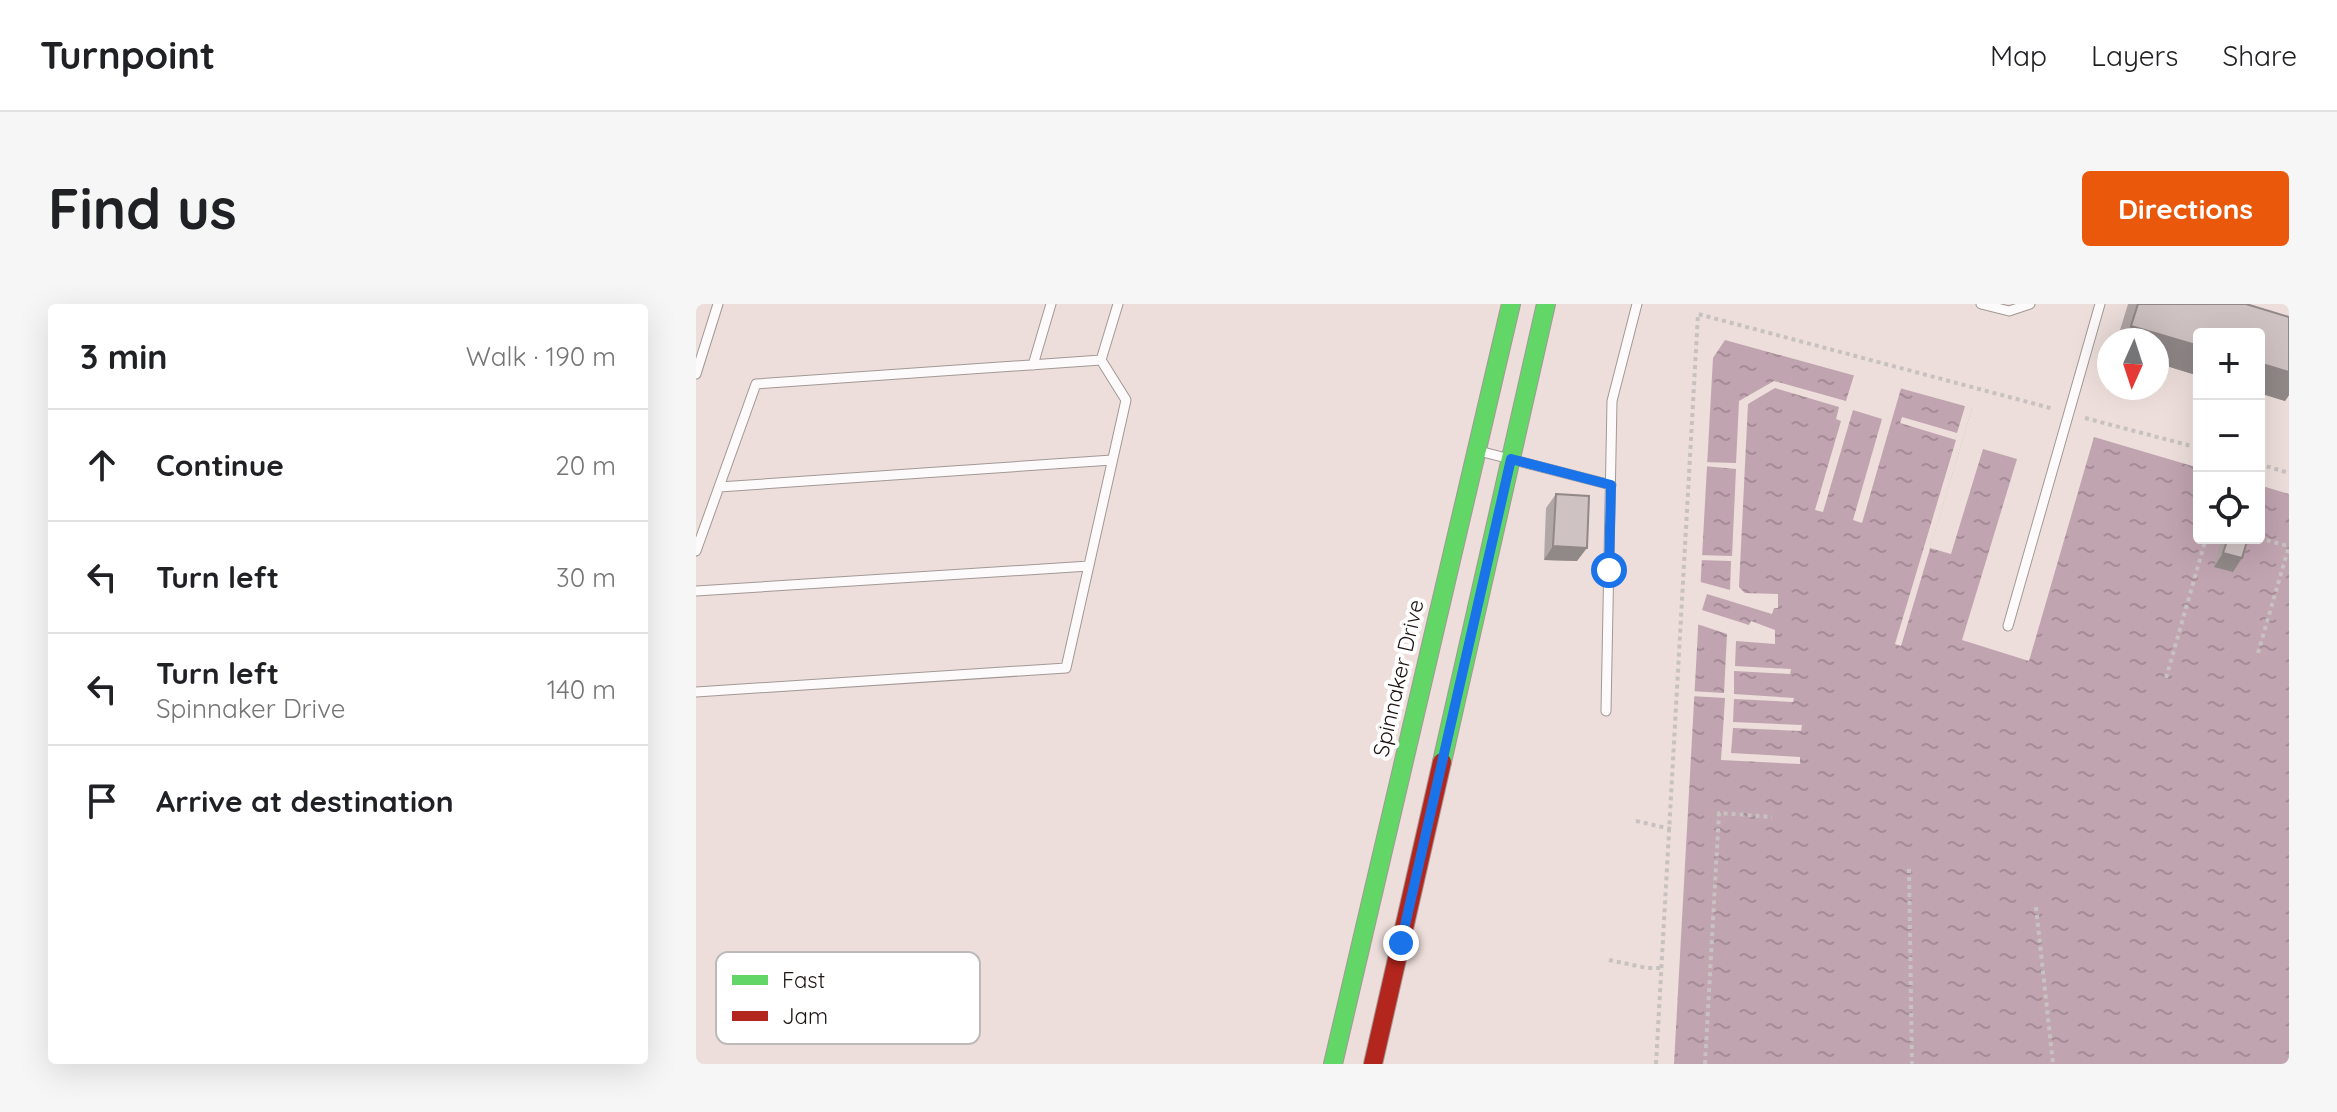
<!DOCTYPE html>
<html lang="en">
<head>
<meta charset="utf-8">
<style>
	:root { --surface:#fff; --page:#f6f6f6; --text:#202124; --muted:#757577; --line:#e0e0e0; --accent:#ea580c }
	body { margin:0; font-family:Quicksand,sans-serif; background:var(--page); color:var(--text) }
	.controls { position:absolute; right:24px; top:24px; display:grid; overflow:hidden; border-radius:8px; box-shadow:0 8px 32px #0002 }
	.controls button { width:72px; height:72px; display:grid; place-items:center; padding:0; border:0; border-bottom:2px solid var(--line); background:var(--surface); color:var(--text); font:40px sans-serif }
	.compass { position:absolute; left:1401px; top:24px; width:72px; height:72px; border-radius:50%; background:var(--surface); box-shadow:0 8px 32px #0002; rotate:183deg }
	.stop { position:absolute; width:24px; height:24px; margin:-18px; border:6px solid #1a73e8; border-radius:50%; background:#fff }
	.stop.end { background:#1a73e8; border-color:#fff; box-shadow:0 2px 8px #0008 }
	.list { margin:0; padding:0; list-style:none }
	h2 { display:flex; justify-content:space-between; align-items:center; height:104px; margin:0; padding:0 32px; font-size:34px }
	h2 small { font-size:26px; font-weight:400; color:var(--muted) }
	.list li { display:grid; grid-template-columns:52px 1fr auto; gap:24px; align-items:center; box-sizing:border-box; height:112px; padding:0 32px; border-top:2px solid var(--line) }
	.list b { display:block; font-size:30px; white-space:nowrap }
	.list p { margin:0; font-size:26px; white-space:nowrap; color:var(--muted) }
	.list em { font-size:26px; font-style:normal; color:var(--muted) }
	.icon { flex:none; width:44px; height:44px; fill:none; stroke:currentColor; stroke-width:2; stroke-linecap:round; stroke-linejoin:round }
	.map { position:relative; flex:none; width:1593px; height:760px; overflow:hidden; border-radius:8px }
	header { display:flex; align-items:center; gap:48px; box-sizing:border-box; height:112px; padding:0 40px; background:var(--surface); border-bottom:2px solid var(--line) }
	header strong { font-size:38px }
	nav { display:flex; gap:44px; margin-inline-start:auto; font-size:28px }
	.intro { display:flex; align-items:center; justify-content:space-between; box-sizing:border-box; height:192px; padding:0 48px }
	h1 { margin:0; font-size:56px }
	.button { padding:20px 36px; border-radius:8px; background:var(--accent); color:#fff; font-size:28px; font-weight:700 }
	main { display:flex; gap:48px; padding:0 48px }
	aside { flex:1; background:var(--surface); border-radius:8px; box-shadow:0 8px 32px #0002 }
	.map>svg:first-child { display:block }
</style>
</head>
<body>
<header>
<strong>Turnpoint</strong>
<nav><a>Map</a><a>Layers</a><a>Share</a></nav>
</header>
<div class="intro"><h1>Find us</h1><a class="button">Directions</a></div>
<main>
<aside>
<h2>3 min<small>Walk · 190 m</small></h2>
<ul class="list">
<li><svg class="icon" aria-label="ahead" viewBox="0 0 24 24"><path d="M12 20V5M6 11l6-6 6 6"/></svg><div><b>Continue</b></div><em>20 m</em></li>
<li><svg class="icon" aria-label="left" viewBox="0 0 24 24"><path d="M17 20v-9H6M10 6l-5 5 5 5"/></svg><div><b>Turn left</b></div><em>30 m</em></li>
<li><svg class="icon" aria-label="left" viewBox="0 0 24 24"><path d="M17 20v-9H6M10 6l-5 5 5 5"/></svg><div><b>Turn left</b><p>Spinnaker Drive</p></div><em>140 m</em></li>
<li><svg class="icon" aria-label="arrive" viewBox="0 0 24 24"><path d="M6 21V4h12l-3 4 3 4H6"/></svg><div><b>Arrive at destination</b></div></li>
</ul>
</aside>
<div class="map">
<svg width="1593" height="760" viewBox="0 0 1593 760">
	<defs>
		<pattern id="water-ripples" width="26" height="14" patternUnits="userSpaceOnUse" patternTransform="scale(2)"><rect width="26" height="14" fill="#c0a4b0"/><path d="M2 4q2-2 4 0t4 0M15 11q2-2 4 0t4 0" fill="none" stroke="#a58c96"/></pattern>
	</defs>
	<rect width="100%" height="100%" fill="#eddedb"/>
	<path fill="url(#water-ripples)" d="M1029,36L1276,104L1234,244L1255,250L1287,145L1321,155L1266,336L1333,357L1398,133L1503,164V234H1563V181L1593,190V760H978L1017,54Z"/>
	<path fill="#eddedb" d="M1159,68L1206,81L1166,219L1157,216L1186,115L1157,106L1127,208L1119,206L1145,117L1140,115L1143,103L1079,84L1052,100L1043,283L1049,289L1082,290V304H1078L1076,310L1011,290L1006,306L1053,321L1055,317L1079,326V340L1040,337L1039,362L1095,365L1094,370L1038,367V390L1098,394L1097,398L1038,395L1037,418L1106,421L1105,427L1037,424L1035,449L1104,453V460L1025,456L1029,394L994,392V387L1028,389L1031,330L998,319L1001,277L1034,286L1035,257L1002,256V251L1036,252L1040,165L1007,162V158L1040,159L1043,97L1078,77L1150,97Z
		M1270,99L1277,101L1205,342L1199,340L1260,136L1204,119L1206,113L1261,129Z"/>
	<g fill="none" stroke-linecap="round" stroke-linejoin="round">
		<defs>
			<path id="lane" d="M1285,0L1313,7L1334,0
				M337,61L355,0
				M0,70L22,0
				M783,147L915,181
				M23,183L416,156
				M0,247L60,80L405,56
				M0,287L393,262
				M1312,322L1404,0
				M0,388L370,364L430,96L405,56L422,0
				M910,407L916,97L941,0"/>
			<path id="fast" d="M746,458L850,0
				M637,760L815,0"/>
			<path id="jam" d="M677,760L746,458"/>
		</defs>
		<use href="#lane" stroke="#a29895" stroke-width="11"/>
		<use href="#fast" stroke="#a29895" stroke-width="20"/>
		<use href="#jam" stroke="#a29895" stroke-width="20"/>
		<path stroke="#c7c1c0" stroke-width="4" stroke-dasharray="4 4" stroke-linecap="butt" d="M1389,114L1503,144
			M1563,160L1593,169
			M1563,234L1592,242
			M1562,349L1593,242
			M1470,374L1510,234
			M940,517L975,525
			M1213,565L1216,760
			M1340,603L1357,760
			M913,656L951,664H966
			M960,760L1002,10L1358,105
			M1009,760L1023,509L1076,513"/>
		<use href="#lane" stroke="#fcfafa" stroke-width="9"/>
		<use href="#fast" stroke="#63d668" stroke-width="18"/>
		<use href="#jam" stroke="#b3261e" stroke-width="18"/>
	</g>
	<path fill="#b2a7a7" d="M1432,0H1550L1593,13V91L1589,97L1563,89V30H1503V72L1461,59V36H1421Z
		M860,190L881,257L848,256L850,204Z
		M1526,234H1552L1537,268L1518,263Z"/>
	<path fill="#918888" d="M1435,22L1503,42V72L1461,59V36H1425Z
		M1563,59L1593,68V91L1589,97L1563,89Z
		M857,242L891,244L881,257L848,256Z
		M1527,249L1546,254L1537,268L1518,263Z"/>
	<path fill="#cfc2c2" stroke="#918888" stroke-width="2" d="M1442,0H1550L1593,13V68L1563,59V30H1503V42L1435,22Z
		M860,190L893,192L891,244L857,242Z
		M1532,234H1552L1546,254L1527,249Z"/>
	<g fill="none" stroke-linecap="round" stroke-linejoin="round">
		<path stroke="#1a73e8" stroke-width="10" d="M705,639L815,155L915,181L913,266"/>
	</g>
	<g text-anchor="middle" stroke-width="8" stroke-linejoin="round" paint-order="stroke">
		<g font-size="22" fill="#1e1513" stroke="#fff">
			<text transform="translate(702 374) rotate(-77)" y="8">Spinnaker Drive</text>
		</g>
	</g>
	<rect x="20" y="648" width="264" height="92" rx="12" fill="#fff" stroke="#bcb9b8" stroke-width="2"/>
	<rect x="36" y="671" width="36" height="10" fill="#63d668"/>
	<rect x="36" y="707" width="36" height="10" fill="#b3261e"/>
	<g font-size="22" fill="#1e1513">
		<text x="86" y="684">Fast</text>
		<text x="86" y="720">Jam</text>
	</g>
</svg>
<div class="controls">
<button>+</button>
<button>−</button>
<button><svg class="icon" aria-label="locate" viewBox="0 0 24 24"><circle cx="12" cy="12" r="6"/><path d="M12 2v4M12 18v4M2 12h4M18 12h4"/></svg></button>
</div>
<svg class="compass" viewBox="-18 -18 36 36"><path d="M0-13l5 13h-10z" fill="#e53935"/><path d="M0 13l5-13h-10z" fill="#757577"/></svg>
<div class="stop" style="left:913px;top:266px"></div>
<div class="stop end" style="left:705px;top:639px"></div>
</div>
</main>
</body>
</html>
